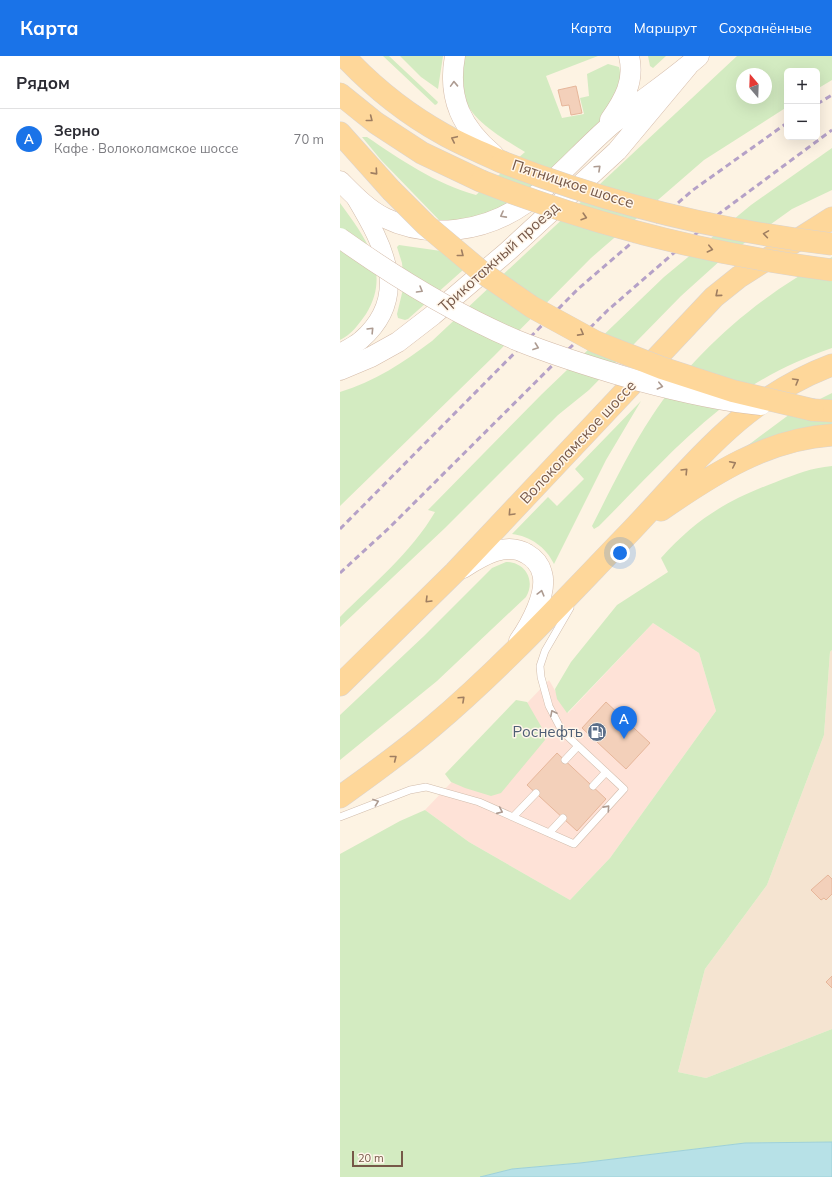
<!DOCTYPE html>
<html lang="ru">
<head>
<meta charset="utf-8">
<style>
	:root { --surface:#fff; --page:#f2f2f3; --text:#2b2b33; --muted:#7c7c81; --line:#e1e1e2; --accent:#1a73e8 }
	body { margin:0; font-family:Mulish,sans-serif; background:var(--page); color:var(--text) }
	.controls { position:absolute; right:12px; top:12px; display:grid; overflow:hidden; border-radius:6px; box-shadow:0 4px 16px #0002 }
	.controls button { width:36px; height:36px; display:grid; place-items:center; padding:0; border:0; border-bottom:1px solid var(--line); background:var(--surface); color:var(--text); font:20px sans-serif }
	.compass { position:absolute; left:396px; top:12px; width:36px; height:36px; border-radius:50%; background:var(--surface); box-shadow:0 4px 16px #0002; rotate:341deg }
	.scale { position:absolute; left:12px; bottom:10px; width:51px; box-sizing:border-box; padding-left:4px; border:2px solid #765848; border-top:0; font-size:11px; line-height:14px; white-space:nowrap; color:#765848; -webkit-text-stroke:3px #fff6ea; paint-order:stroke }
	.you { position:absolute; left:280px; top:497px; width:14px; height:14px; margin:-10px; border:3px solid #fff; border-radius:50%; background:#1a73e8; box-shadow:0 0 0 6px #1a73e833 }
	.badge { display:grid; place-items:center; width:26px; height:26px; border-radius:50%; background:var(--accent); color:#fff; font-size:13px; font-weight:700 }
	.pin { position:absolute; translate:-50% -33px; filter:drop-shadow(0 1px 2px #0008) }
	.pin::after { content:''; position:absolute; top:21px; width:14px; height:12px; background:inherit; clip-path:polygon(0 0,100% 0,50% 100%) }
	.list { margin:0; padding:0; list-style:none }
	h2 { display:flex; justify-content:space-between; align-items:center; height:52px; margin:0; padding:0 16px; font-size:17px }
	h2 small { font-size:13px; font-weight:400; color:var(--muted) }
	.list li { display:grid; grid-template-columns:26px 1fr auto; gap:12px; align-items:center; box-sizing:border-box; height:60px; padding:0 16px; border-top:1px solid var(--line) }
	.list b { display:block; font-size:15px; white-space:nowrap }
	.list p { margin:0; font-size:13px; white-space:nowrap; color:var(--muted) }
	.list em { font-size:13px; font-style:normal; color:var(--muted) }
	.map { position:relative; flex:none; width:492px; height:1121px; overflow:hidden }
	header { display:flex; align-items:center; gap:24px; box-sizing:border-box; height:56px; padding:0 20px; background:var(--accent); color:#fff }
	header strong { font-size:19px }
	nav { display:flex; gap:22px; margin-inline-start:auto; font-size:14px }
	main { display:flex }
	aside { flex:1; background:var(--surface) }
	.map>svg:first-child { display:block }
</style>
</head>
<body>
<header>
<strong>Карта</strong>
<nav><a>Карта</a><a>Маршрут</a><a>Сохранённые</a></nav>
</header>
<main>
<aside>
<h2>Рядом<small></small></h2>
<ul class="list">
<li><span class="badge">A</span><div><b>Зерно</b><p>Кафе · Волоколамское шоссе</p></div><em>70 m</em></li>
</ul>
</aside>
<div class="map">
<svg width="492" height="1121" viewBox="0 0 492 1121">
	<rect width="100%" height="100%" fill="#fdf3e3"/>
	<path fill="#f5e4d1" d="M492,594V973L366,1022L338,1016L365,913L427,829L484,679L490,596Z"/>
	<path fill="#fee2d7" d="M313,567L359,597L376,655L270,802L230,844L129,786L85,754L209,624L228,657Z"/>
	<path fill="#d3ebc1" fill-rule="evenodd" d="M43,0H49L98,46L97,48L95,49Z
		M60,0H103L98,33L81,21Z
		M124,0H258L206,20L222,62L244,58L240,42L249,40L247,18L268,8L279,11C283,23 276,42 270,52C261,66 248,77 237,88C215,109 189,138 163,151C143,161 123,164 101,166L41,104L22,81H27C61,104 96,128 136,139L185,96C161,81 125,62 121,31C120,21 123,10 124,0Z
		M308,0H326L313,12L310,10Z
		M397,0H492V24L477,33V15H447V51L364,104L251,202L154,300L0,450V336C34,326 64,306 92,285ZM402,18H426V42H402Z
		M492,92V134L452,153L382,203L341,240L249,334L218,359L105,472L0,571V561C33,528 71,497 95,456L88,454L202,338L324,221L411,149Z
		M0,147C25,181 52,216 26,258C19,268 11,279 0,284Z
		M59,189L115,197L123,214L68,263L65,264L58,262L57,258L64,229L62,207L57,191Z
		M492,201V292C458,304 426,319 397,340C346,377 303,426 259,470L254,473L252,470C271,433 289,395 312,360C356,293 422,238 492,201Z
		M492,337V371L403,393L450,358Z
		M301,345L266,404L214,508C206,491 190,480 172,478L208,441L217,450L244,423L235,413Z
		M492,410V594L490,596L484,679L427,829L365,913L338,1016L366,1022L492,973V1086L405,1087L240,1107L172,1113L140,1121H0V798L60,765L85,754L129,786L230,844L270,802L376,655L359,597L313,567L227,657L217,643L215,633L231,606L277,549L328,516L321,502C356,463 387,444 436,426C456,418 471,412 492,410Z
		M166,506C185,506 196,524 186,541L97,625L0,704V659L84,580L152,512Z
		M176,644L187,646L202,672L205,684L161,737L151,740L125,732L111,726L105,718Z"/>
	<path fill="#b7e1e7" stroke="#9dd1d9" d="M492,1086V1121H140L172,1113L240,1107L405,1087Z"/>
	<path fill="#f3d0ba" stroke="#e6b69a" d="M236,30L242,57L231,59L229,49L222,50L218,34Z
		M266,646L310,687L286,713L242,672Z
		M217,697L266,743L237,775L187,729Z
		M488,819L492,823V838L486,844L484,842L481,844L471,834Z
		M492,920V932L486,926Z"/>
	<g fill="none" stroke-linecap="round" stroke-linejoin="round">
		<defs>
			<path id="service" d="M225,704L238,690
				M253,730L266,716
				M0,761L70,734L86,731L139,746L234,788L284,733L222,675L209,650L201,621L200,610L205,595L230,552
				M173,761L196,737
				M209,777L223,762"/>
			<path id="tertiary" d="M0,297C7,293 15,289 21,284C71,240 44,190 16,143"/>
			<path id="secondary" d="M115,0C107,43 122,72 154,99
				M270,64C284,44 295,25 289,0
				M0,125C13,138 28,154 45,162C90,184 145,176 186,147C216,125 242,94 271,69C299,45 331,25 359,0
				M0,314L31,301L58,286L93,259L167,196L277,95L348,10
				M123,512C142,500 166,485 187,498C194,502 200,509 202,517C208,537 190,569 179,585"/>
			<path id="primary" d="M4,0C32,30 67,58 103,78C122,89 143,97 162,106
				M0,38L36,67L82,97L141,125
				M0,77L51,134
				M473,354L492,355
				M321,454C373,418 427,383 492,379
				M0,629L115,516L374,241L399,221L492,162
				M0,741C32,718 63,696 92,671C163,611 226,542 290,476C354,409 401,343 492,309"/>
		</defs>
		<use href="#service" stroke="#d1bcac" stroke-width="8"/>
		<use href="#tertiary" stroke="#d1bcac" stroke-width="19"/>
		<use href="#secondary" stroke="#d4bba9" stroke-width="21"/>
		<use href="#primary" stroke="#dbd4cf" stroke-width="23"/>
		<use href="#service" stroke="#fff" stroke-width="7"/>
		<use href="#tertiary" stroke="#fff" stroke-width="18"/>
		<use href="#secondary" stroke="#fff" stroke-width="20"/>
		<use href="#primary" stroke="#fed79a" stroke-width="22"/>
		<path stroke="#b5a1c7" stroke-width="3" stroke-dasharray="6 4" stroke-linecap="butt" d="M477,48L492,39
			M0,473L238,233L353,134L447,67
			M0,517L49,472L268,254L380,157L492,74"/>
		<defs>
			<path id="secondary-bridge" d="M0,182C55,221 113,257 176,284C215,300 255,312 296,324C337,335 379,345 421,349"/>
			<path id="primary-bridge" d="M162,106C267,147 380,175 492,188
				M141,125C253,169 372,199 492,214
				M51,134L86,169L143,217L192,251L256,286L322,312L393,335L473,354"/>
		</defs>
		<use href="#secondary-bridge" stroke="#d4bba9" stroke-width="21" stroke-linecap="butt"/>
		<use href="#primary-bridge" stroke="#dbd4cf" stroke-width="23" stroke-linecap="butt"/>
		<use href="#secondary-bridge" stroke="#fff" stroke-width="20"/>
		<use href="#primary-bridge" stroke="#fed79a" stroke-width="22"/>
	</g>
	<defs><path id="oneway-chevron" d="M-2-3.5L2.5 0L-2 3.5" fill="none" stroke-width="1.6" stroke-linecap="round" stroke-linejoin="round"/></defs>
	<g stroke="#ad9b91">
		<use href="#oneway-chevron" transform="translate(114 28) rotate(-92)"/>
		<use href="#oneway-chevron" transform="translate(258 112) rotate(-43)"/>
		<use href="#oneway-chevron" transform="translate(163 159) rotate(152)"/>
		<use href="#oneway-chevron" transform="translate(80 234) rotate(30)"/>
		<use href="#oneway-chevron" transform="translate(31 274) rotate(-46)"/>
		<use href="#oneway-chevron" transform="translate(196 291) rotate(20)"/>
		<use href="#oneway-chevron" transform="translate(320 330) rotate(13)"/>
		<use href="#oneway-chevron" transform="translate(201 537) rotate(-75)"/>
		<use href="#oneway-chevron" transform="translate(213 657) rotate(-117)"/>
		<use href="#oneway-chevron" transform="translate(36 746) rotate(-20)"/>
		<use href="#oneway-chevron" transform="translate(267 752) rotate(-48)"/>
		<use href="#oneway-chevron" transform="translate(160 755) rotate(24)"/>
	</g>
	<g stroke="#9f7e61">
		<use href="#oneway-chevron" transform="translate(30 63) rotate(38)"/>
		<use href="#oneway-chevron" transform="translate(114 83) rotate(-155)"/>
		<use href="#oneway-chevron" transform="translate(35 116) rotate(48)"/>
		<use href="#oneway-chevron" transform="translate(244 161) rotate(17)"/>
		<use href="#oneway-chevron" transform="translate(426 178) rotate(-171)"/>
		<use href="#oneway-chevron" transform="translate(370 193) rotate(13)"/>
		<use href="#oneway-chevron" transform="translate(121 198) rotate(38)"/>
		<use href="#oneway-chevron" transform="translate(378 238) rotate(140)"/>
		<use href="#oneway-chevron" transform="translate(241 277) rotate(29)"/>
		<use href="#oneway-chevron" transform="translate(456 325) rotate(-30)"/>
		<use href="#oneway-chevron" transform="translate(393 408) rotate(-26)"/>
		<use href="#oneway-chevron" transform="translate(345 415) rotate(-46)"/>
		<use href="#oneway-chevron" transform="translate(171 457) rotate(133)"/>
		<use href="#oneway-chevron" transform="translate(88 544) rotate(135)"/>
		<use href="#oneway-chevron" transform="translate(122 643) rotate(-43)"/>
		<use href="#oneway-chevron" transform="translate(54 702) rotate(-38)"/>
	</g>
	<defs>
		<symbol id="fuel-disc" viewBox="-11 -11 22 22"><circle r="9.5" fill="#5c6f8a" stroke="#fff6ea"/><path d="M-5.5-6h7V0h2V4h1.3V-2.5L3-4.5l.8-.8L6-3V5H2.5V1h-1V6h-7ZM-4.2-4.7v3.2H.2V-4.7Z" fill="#fff"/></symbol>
	</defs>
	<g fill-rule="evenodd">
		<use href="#fuel-disc" x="246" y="665" width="22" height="22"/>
	</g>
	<g text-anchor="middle" stroke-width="3" stroke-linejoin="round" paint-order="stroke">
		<g font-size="15" fill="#765848" stroke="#fff6ea">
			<text transform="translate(233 128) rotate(18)" y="5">Пятницкое шоссе</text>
			<text transform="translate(159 201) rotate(-42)" y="5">Трикотажный проезд</text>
			<text transform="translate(238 386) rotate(-47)" y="5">Волоколамское шоссе</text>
		</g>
		<g font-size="15" fill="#4e5e75" stroke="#fff6ea" text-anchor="end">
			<text x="243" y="681">Роснефть</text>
		</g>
	</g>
</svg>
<div class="controls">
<button>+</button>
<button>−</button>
</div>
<svg class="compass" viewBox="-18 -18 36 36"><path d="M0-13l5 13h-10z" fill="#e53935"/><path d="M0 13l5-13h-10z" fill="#7c7c81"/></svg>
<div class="scale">20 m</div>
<div class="you"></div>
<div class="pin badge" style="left:284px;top:683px">A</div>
</div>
</main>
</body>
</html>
